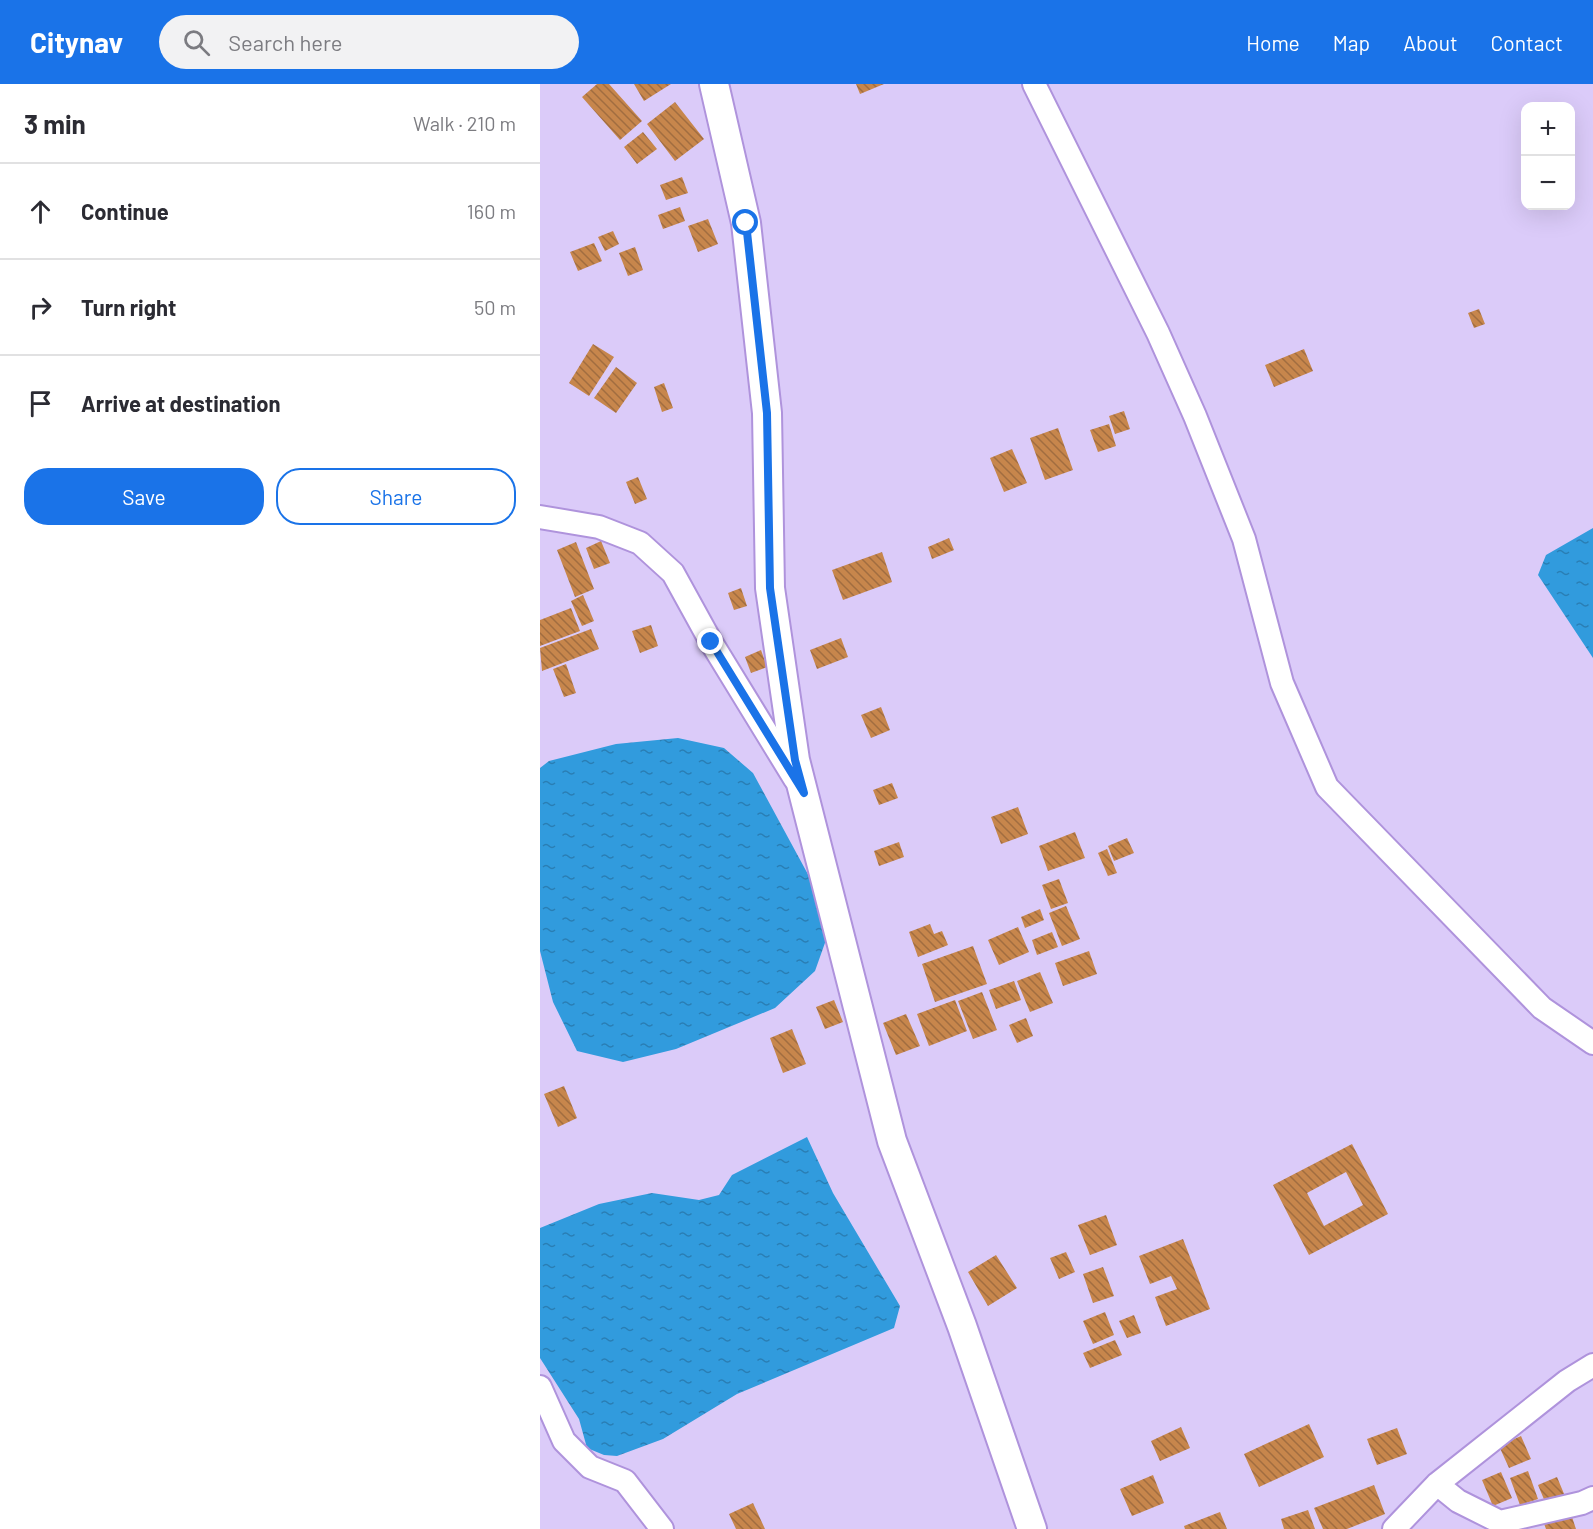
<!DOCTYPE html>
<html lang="en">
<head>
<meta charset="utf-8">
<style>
	:root { --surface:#fff; --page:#f2f2f3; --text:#2b2b33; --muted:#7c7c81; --line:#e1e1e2; --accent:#1a73e8 }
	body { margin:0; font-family:Barlow,sans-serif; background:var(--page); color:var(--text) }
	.controls { position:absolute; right:18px; top:18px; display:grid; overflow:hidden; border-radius:12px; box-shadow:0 6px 24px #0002 }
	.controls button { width:54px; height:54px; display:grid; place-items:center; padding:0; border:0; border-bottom:2px solid var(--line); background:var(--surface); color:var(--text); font:30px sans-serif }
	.stop { position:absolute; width:18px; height:18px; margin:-14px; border:4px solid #1a73e8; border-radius:50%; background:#fff }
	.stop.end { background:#1a73e8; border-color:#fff; box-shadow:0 2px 6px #0008 }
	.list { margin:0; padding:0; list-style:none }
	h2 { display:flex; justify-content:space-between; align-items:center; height:78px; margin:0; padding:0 24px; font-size:26px }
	h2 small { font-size:20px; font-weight:400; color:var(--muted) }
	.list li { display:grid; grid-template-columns:39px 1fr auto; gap:18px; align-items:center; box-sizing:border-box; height:96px; padding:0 24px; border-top:2px solid var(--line) }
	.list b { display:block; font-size:22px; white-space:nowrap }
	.list em { font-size:20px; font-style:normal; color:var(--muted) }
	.actions { display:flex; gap:12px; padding:18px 24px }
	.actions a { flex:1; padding:14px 0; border:2px solid var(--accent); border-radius:24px; text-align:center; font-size:21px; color:var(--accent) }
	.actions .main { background:var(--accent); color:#fff }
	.icon { flex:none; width:33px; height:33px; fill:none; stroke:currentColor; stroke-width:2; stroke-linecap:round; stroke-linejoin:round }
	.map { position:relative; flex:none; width:1053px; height:1445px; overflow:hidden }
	header { display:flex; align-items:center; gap:36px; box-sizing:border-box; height:84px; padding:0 30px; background:var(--accent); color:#fff }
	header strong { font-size:28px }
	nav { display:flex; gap:33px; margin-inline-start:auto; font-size:21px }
	.search { width:420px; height:54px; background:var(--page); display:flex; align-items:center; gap:15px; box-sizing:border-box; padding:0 21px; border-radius:33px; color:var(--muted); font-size:22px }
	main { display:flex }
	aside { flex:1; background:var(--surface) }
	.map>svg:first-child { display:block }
</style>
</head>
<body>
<header>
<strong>Citynav</strong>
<div class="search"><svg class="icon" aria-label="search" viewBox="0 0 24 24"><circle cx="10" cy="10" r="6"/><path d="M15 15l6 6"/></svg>Search here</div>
<nav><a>Home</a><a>Map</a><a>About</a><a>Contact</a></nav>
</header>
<main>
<aside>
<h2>3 min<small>Walk · 210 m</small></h2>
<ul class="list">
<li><svg class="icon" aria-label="ahead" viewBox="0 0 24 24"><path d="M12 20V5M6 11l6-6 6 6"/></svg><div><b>Continue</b></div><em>160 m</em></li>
<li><svg class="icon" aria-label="right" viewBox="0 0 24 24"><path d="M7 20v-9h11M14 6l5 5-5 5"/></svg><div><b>Turn right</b></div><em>50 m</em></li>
<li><svg class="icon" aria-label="arrive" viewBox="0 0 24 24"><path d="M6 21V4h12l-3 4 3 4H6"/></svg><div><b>Arrive at destination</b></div></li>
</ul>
<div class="actions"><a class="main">Save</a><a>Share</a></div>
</aside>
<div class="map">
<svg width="1053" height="1445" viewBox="0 0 1053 1445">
	<defs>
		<pattern id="water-ripples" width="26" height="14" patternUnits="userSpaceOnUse" patternTransform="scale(1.5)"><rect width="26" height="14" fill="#319bdd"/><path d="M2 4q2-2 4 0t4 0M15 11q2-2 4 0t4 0" fill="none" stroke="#297eb4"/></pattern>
		<pattern id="building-back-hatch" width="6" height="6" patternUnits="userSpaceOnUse" patternTransform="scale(1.5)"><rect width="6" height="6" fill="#c7864c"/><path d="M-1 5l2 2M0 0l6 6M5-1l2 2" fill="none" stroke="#a16d40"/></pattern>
	</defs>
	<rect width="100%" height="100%" fill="#dbcbf9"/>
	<path fill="url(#water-ripples)" d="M1053,444V574L998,491L1006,471Z
		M138,654L184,664L213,689L277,807L286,856L275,887L235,924L136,965L83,978L37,967L13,918L0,867V684L9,677L76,660Z
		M267,1053L293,1109L360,1222L354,1244L197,1310L123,1355L77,1372L64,1371L47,1364L39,1335L0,1274V1144L59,1120L112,1109L159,1116L179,1111L192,1091Z"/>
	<path fill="url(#building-back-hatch)" fill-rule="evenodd" d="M57,0H69L102,37L80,56L42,13Z
		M94,0H131L104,17Z
		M316,0H344L320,10Z
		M135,18L164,55L135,77L107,40Z
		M103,48L117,65L97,80L84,63Z
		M142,93L148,109L126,116L120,101Z
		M140,123L145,137L123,145L118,131Z
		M168,135L178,160L158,168L148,142Z
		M73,147L79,160L65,167L58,153Z
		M54,159L62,177L38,187L30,168Z
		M95,163L103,186L88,192L79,169Z
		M939,225L945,240L934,244L928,229Z
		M53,260L74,273L49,312L29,299Z
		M764,265L773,287L734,303L725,281Z
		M76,283L97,299L76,329L54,314Z
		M124,299L133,324L122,328L114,303Z
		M584,327L590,345L575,350L569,332Z
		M569,340L576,362L558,368L550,346Z
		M518,344L533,386L505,396L490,354Z
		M472,365L487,399L464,408L450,374Z
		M98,393L107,415L95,420L86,398Z
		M409,454L414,466L392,475L388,463Z
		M61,457L70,479L54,485L46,464Z
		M36,458L54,505L35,513L17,466Z
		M342,468L352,498L303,516L292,486Z
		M201,504L207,522L194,526L188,509Z
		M43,511L54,537L42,542L31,517Z
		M31,524L40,547L0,562V536Z
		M111,541L118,562L100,569L92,547Z
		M51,545L59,565L2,587L0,564Z
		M301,554L308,573L277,585L270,566Z
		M221,566L227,583L211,589L205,573Z
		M26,580L36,609L24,613L13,585Z
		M341,623L350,646L331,654L321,631Z
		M352,699L358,714L339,721L333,706Z
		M478,723L488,750L461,760L451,733Z
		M535,748L545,774L508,787L499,762Z
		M587,754L594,769L574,777L568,762Z
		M359,758L364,773L339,782L334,767Z
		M567,765L577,789L568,792L558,769Z
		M519,795L528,819L511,825L502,801Z
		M526,822L540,855L522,862L509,829Z
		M500,825L504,836L485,844L481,833Z
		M390,840L394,850L402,847L408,861L378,873L369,848Z
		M478,843L489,868L459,881L448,856Z
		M512,848L518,863L497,871L492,856Z
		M433,862L447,900L395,918L382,880Z
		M549,867L557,890L523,902L515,879Z
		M500,888L513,919L490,928L477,897Z
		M474,897L481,916L456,925L449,906Z
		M442,908L457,946L433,955L418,917Z
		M294,916L303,938L285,945L276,923Z
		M415,916L427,947L389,962L377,930Z
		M366,930L380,962L356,971L343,939Z
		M486,934L493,952L477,959L469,941Z
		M252,945L266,980L243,989L230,954Z
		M24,1002L37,1034L18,1043L4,1010Z
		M812,1060L848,1130L769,1171L733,1101ZM806,1088L823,1121L784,1142L767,1109Z
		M566,1131L577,1161L550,1171L538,1141Z
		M643,1155L670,1225L626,1242L615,1213L637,1205L631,1192L610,1200L599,1172Z
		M526,1168L535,1188L519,1195L510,1174Z
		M456,1171L477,1204L448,1222L428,1188Z
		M563,1183L574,1212L553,1219L543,1190Z
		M565,1228L574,1251L553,1260L543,1237Z
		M594,1231L601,1249L587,1254L579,1237Z
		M575,1256L582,1271L550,1284L543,1269Z
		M769,1340L784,1373L719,1403L704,1370Z
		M641,1343L650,1364L620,1377L611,1357Z
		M857,1344L867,1370L837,1381L827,1355Z
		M981,1352L991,1375L969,1384L959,1362Z
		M988,1387L998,1415L980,1421L970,1394Z
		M961,1388L972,1414L953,1422L942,1396Z
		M613,1391L624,1419L592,1432L580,1405Z
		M1017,1393L1027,1417L1008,1425L998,1401Z
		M834,1401L845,1430L807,1445H783L774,1424Z
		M213,1419L225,1445H196L189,1430Z
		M768,1426L775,1445H744L741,1435Z
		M1030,1427L1036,1445H1006L1003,1437Z
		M680,1428L687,1445H645L644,1442Z"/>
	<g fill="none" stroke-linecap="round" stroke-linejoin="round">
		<defs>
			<path id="minor" d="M494,0L618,249L655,332L704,455L742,599L787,703L1002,924L1053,959
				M0,433L59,443L100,459L133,489L171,558L255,695
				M0,1303L24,1357L50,1383L85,1397L122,1445
				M897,1400L918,1417L960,1438L1042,1419L1053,1414
				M854,1445L897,1400L1027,1297L1053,1281"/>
			<path id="tertiary" d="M174,0L206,139L227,329L230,504L255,676L352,1057L422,1242L492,1445"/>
		</defs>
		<use href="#minor" stroke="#af93dc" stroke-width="26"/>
		<use href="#tertiary" stroke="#af93dc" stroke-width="32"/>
		<use href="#minor" stroke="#fff" stroke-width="22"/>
		<use href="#tertiary" stroke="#fff" stroke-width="28"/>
	</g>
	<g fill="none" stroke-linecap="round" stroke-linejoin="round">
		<path stroke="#1a73e8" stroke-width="8" d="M171,558L264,709L255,676L230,504L227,329L206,139"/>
	</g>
</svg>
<div class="controls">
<button>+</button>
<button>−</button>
</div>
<div class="stop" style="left:206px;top:139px"></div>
<div class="stop end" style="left:171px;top:558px"></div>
</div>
</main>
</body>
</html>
